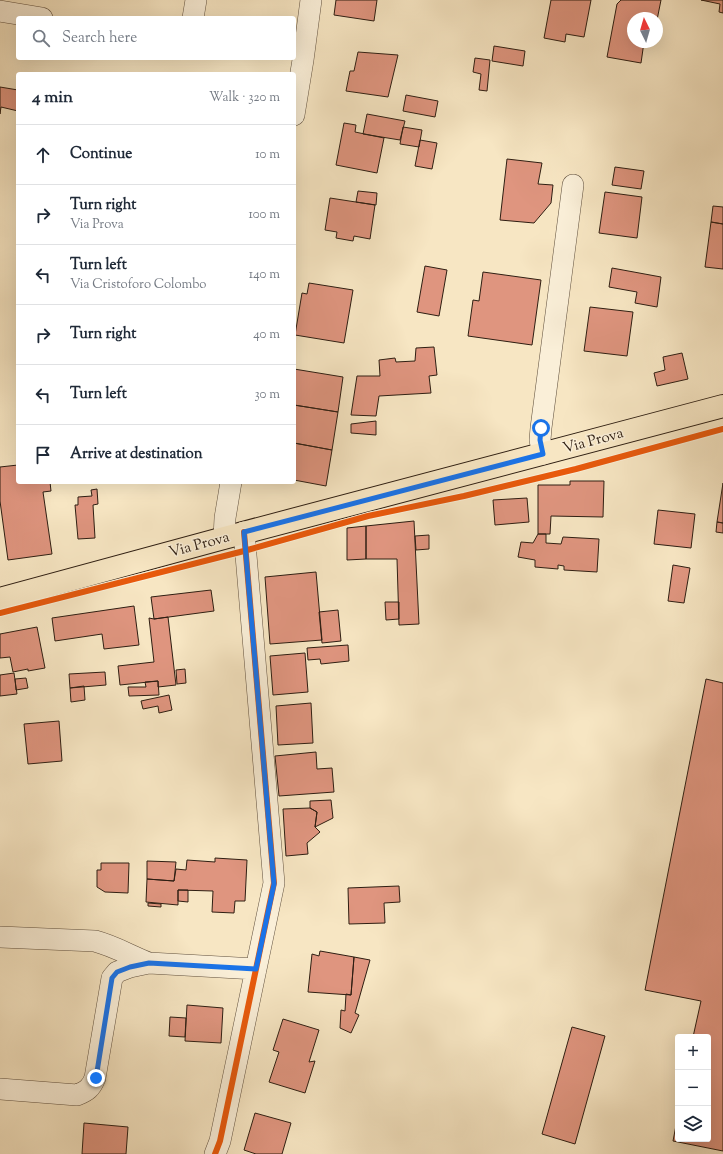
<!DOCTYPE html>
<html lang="en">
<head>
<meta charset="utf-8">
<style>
	:root { --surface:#fff; --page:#f2f2f3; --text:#1f2937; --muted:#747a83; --line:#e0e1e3 }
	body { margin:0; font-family:"Sorts Mill Goudy",serif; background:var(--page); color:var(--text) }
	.controls { position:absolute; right:12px; bottom:12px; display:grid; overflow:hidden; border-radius:4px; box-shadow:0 4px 16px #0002 }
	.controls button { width:36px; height:36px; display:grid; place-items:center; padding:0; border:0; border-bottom:1px solid var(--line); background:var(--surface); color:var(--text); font:20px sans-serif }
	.compass { position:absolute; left:627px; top:12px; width:36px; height:36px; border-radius:50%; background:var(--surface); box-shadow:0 4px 16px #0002; rotate:355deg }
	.stop { position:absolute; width:12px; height:12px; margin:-9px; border:3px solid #1a73e8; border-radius:50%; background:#fff }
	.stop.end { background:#1a73e8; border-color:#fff; box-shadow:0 1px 4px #0008 }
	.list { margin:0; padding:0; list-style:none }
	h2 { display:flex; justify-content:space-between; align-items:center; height:52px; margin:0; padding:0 16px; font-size:17px }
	h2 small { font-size:13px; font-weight:400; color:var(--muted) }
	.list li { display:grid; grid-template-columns:26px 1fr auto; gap:12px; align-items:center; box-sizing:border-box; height:60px; padding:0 16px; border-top:1px solid var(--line) }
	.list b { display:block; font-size:15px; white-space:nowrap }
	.list p { margin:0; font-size:13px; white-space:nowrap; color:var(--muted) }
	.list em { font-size:13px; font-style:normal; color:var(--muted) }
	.icon { flex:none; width:22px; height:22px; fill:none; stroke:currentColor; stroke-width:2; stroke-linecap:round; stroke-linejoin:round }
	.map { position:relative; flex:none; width:723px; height:1154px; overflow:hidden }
	.search { position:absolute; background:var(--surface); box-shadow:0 4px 16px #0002; left:16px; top:16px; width:280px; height:44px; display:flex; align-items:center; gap:10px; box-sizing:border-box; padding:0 14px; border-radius:4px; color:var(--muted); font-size:15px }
	.panel { position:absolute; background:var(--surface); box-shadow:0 4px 16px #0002; left:16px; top:72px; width:280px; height:412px; border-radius:4px }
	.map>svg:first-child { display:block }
</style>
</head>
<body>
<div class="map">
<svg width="723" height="1154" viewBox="0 0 723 1154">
	<rect width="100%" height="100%" fill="#f7e6c3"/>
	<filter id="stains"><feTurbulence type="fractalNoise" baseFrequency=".005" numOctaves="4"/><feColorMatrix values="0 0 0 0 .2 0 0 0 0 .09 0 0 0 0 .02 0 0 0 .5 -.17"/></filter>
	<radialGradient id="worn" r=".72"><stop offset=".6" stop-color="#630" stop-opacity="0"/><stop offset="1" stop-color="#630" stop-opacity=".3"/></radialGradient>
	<path fill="#df957f" stroke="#2e1e12" d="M336,0H377L374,21L334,15Z
		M551,0H591L584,37L566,34L565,42L544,38Z
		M621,0H661L657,20V18H633V42H644L641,63L607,57L617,4Z
		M701,0H723V13L719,12L720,4Z
		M494,46L525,51L523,66L492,61Z
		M358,52L398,55L388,97L346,91L350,71H354Z
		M475,58L490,60L487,91L479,90L481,74L473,72Z
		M0,87L18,90V111L1,107L0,114Z
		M406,95L438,101L435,117L403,111Z
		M367,114L405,121L400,140L363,134Z
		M344,123L356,125L355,132L384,138L377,173L336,165Z
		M403,127L422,130L419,147L400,144Z
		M420,140L437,143L432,169L415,166Z
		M507,159L542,163L538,184L553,185L551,203L534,223L500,220Z
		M615,167L644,171L641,189L612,185Z
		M358,191L377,193L376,205L356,202Z
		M605,192L642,197L637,238L599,233Z
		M330,198L375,205L370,239L354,236L353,241L336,238L337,232L325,230Z
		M713,206L723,207V224L711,222Z
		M711,222L723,224V269L705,267Z
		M425,266L447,270L439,316L417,312Z
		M612,268L661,277L657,307L635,303L637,292L609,287Z
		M483,272L541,280L532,345L468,336L473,300L479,301Z
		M309,283L353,290L344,343L295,335L302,293L307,294Z
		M590,307L633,312L627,356L584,351Z
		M434,347L437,375L429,376L431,393L379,396L376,416L351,415L357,376H380L379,360L395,358L396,362L415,361L416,348Z
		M682,353L688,379L657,386L654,373L665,370L663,357Z
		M294,369L343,377L338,412L294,405Z
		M294,405L338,412L332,450L294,443Z
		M376,421V435L351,433V424Z
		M294,443L332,450L326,486L294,480Z
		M18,465V482H50L51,491L43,492L52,554L8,560L0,501V467Z
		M570,481H604L603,517L551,516L550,534H538V485H570Z
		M723,483V523L717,522Z
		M97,489L98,504L93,505L95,538L78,539L75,505H78V497L92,496L91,490Z
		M527,498L529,522L495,525L493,500Z
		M658,510L695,514L691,548L654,544Z
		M414,521L419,624L399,625L397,559H366V526Z
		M717,522L723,523V533L716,532Z
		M366,526V559L347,560V528Z
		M538,534H546V543L561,544L563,537L599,539L597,572L564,570V566L558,565V569L535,567V560L518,557L521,542L533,543Z
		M429,535V549L416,550L415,536Z
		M673,565L690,568L684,603L668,601Z
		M316,572L322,640L270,644L265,577Z
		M211,590L214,611L154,619L151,597Z
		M385,602H399V619L386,620Z
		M134,606L139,645L104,649L102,634L55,641L52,618Z
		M338,610L341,641L322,643L319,612Z
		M168,617L176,685L158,687V681L120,685L118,666L154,662L149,618L154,619Z
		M37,627L45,668L28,671V669L13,672L10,657L0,658V634Z
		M348,645L349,661L321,664L320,659L308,660L307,648Z
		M305,653L308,692L273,695L270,656Z
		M185,669L186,683L177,684L176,670Z
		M105,672L106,685L70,688L69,674Z
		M14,673L17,694L0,696V675Z
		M26,678L28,688L16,690L15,679Z
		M706,679L723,683V1151L673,1141L678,1115V1139H708V1037H693L701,1001L645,990Z
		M158,681L159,695L129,696L128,687H146L145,682Z
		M84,686L85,700L71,702L70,688Z
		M169,695L172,710L159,713L158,706L143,709L141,701Z
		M311,703L313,743L278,745L276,706Z
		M59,721L62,761L28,764L24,724Z
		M316,752L317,769L332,768L334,792L279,796L275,756Z
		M331,800L333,818L315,827L317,812L310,808V801Z
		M310,808L317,812L315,827L320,832L307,843L308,854L286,856L283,809Z
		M215,858L247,860L245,901H235L234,913L212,912L213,891L178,890V905L146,902L147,879L174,881L176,869L186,870L187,860L215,862Z
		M147,861L176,862L174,881L147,879Z
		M101,863H129L128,893L105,892L97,887V870H101Z
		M399,886L400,902L384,903L385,923L349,924L348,888Z
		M178,890H188V902L178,901Z
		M148,903L161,904V907L148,906Z
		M320,951L354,957L351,995L308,992L312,954L319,956Z
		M354,957L370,960L355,1013L359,1015L351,1033L340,1028L341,1010L345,1011L346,994L351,995Z
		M187,1005L223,1008L221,1043L185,1041Z
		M170,1017L186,1018L185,1037L169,1036Z
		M283,1019L319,1030L309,1062L315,1061L305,1093L269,1082L279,1052L273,1050Z
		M572,1027L605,1036L575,1144L542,1134Z
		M255,1113L291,1123L282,1154H256L244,1150Z
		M84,1123L128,1127L126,1154H82Z"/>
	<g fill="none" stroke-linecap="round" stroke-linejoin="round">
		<defs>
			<path id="minor" d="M0,11L42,18
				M193,18L196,0
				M294,115L303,60L311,0
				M543,454L540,440L541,428L573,185
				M224,538L225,518L231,482
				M0,937L95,941C114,946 131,956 149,963
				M0,1089L77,1095C87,1091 91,1088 95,1078L112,978L117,972L130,967L149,963L256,969
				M215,1154L220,1141L274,883L244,532"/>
			<path id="major" d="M0,599L224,538L723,406"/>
		</defs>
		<use href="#minor" stroke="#60503e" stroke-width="22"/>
		<use href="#major" stroke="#2e1e12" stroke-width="24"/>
		<use href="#minor" stroke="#faefd8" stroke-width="21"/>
		<use href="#major" stroke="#f7e6c3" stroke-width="22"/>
		<defs>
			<path id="cycleway" d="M0,613L244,551L368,516L464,496L576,469L723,429
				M215,1154L220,1141L274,883L244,532"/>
		</defs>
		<use href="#cycleway" stroke="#faefd8" stroke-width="8"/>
		<use href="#cycleway" stroke="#e8590c" stroke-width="6"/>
	</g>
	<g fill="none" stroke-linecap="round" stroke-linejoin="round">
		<path stroke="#1a73e8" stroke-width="5" d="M96,1078L112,978L117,972L130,967L149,963L256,969L274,884L244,532L543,454L540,440L541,428"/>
	</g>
	<g text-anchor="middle" stroke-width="3" stroke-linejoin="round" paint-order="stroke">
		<g font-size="15" fill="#2e1e12" stroke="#faefd8">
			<text transform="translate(593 440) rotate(-15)" y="5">Via Prova</text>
			<text transform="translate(199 544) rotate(-15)" y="5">Via Prova</text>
		</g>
	</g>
	<rect width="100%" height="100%" filter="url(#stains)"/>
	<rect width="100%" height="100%" fill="url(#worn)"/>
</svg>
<div class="controls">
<button>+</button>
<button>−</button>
<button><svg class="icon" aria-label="layers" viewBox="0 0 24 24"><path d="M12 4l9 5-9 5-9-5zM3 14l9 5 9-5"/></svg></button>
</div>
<svg class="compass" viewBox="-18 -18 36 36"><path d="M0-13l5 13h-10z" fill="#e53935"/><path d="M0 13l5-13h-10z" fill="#747a83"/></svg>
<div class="stop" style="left:541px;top:428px"></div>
<div class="stop end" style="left:96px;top:1078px"></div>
<div class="search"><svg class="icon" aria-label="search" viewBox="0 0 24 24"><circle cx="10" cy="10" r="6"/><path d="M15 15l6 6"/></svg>Search here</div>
<section class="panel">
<h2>4 min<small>Walk · 320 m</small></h2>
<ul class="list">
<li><svg class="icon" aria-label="ahead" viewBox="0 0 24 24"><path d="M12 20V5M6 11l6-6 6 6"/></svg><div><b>Continue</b></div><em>10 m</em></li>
<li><svg class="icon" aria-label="right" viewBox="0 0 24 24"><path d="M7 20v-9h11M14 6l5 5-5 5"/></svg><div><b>Turn right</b><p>Via Prova</p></div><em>100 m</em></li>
<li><svg class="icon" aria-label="left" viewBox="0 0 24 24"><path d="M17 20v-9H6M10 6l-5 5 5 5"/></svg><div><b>Turn left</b><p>Via Cristoforo Colombo</p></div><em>140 m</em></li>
<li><svg class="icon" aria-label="right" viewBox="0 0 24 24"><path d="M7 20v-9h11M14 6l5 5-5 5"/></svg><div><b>Turn right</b></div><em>40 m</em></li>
<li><svg class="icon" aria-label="left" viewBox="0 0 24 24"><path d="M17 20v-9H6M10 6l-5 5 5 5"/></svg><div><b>Turn left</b></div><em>30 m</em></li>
<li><svg class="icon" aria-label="arrive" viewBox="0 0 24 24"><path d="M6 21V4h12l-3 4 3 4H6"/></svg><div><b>Arrive at destination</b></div></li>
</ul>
</section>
</div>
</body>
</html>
